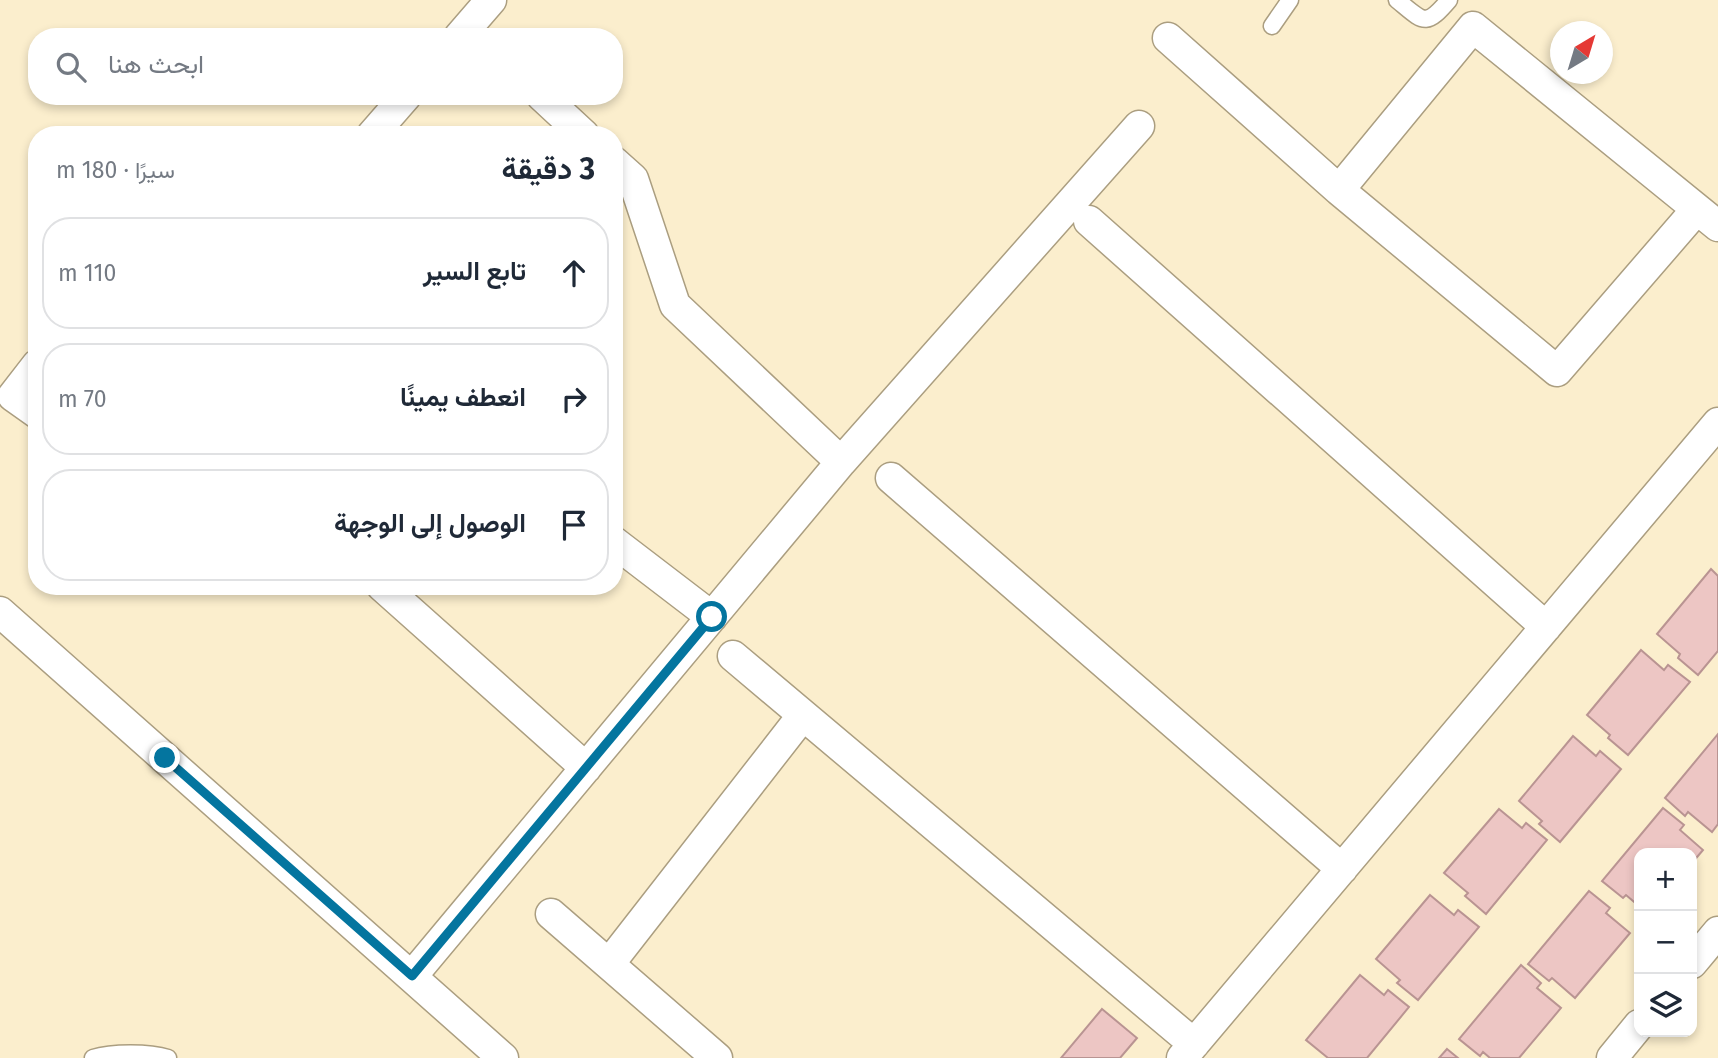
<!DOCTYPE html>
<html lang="ar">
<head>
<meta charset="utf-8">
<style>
	:root { --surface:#fff; --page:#f2f2f3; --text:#1f2937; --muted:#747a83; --line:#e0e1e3 }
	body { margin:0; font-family:"Fira Sans",Vazirmatn,sans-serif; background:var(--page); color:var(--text); direction:rtl }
	.controls { position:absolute; right:21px; bottom:21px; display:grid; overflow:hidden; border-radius:14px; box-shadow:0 4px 10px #0003 }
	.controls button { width:63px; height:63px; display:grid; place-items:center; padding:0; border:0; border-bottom:2px solid var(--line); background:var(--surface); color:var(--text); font:35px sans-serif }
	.compass { position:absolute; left:1550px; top:21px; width:63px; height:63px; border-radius:50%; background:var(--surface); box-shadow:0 4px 10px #0003; rotate:38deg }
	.stop { position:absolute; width:21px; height:21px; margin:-16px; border:5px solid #04759f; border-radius:50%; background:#fff }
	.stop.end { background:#04759f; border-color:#fff; box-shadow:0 2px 7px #0008 }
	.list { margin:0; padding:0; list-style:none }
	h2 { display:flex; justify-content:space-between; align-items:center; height:91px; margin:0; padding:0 28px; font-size:30px }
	h2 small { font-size:23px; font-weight:400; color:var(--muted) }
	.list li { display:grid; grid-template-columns:46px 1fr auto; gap:21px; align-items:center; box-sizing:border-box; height:112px; margin:0 14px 14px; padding:0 14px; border:2px solid var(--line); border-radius:28px }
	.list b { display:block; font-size:26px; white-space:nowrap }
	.list em { font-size:23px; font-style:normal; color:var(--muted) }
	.icon { flex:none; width:38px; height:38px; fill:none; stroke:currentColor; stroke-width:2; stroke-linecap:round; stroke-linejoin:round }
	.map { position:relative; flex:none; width:1718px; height:1058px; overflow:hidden; direction:ltr }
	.search { position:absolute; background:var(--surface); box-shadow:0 4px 10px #0003; left:28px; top:28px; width:595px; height:77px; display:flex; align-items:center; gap:18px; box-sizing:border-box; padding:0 24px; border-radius:28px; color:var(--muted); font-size:26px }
	.panel { position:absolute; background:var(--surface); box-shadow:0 4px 10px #0003; left:28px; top:126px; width:595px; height:469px; border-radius:28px; direction:rtl }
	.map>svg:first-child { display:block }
</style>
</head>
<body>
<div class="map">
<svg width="1718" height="1058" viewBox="0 0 1718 1058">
	<rect width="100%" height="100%" fill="#fbeecd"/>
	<path fill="#edc6c4" stroke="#b99492" stroke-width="2" d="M1711,569L1718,576V651L1698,675L1678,658L1680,654L1657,634Z
		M1641,650L1664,670L1668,665L1690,682L1628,755L1608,738L1610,735L1587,715Z
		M1718,734V824L1712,832L1688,812L1685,816L1665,798Z
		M1573,736L1596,756L1600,751L1621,769L1560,842L1539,824L1542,821L1519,801Z
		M1663,808L1684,825L1680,830L1703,850L1692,863V853H1639V906L1626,895L1623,898L1602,881Z
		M1499,809L1522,828L1526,823L1547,840L1486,914L1465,896L1468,893L1444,873Z
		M1589,891L1610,908L1606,913L1630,933L1575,998L1552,978L1549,981L1528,964Z
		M1430,895L1454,915L1458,910L1479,927L1418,1000L1397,983L1400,980L1376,959Z
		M1521,965L1541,983L1537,988L1561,1008L1519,1058H1490L1483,1052L1480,1056L1459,1039Z
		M1360,975L1384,995L1388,990L1409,1007L1367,1058H1328L1306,1040Z
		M1102,1009L1137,1038L1120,1058H1061Z
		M1447,1049L1458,1058H1439Z"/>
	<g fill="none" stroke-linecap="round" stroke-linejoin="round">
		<defs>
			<path id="lane" d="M1397,0C1424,22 1425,28 1449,0
				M1272,26L1290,0
				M93,1058C112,1052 149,1052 168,1058"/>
			<path id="street" d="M459,37L491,0
				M1168,38L1339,190L1557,371L1697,209
				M542,96L584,135
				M372,135L406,96
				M614,162L633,179L675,305L841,462
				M1339,190L1473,27L1718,226
				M1089,221L1546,627
				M37,365L13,396L37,413
				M891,478L1342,869
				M614,542L712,617
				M382,586L586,768
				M0,612L503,1058
				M733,656L1194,1044
				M551,914L717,1058
				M1692,963L1718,932
				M609,964L803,715
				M412,976L841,462L1139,126
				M1182,1058L1718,423
				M1612,1058L1639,1025"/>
		</defs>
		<use href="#lane" stroke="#ab9e80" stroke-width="19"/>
		<use href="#street" stroke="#ab9e80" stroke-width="33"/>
		<use href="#lane" stroke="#fff" stroke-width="16"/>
		<use href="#street" stroke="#fff" stroke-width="30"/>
	</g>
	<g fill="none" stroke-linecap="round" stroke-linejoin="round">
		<path stroke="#04759f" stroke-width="9" d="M165,758L412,976L712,617"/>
	</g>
</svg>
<div class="controls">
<button>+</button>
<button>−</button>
<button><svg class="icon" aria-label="layers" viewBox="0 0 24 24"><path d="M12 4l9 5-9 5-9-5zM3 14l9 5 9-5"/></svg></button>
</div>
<svg class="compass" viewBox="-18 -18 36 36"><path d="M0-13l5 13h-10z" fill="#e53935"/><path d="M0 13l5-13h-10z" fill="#747a83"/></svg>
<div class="stop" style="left:712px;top:617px"></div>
<div class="stop end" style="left:165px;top:758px"></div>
<div class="search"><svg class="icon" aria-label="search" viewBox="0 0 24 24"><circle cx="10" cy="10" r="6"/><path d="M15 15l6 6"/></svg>ابحث هنا</div>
<section class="panel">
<h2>3 دقيقة<small>سيرًا · 180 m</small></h2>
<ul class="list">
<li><svg class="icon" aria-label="ahead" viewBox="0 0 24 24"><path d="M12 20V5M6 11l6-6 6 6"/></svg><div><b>تابع السير</b></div><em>110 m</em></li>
<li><svg class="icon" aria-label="right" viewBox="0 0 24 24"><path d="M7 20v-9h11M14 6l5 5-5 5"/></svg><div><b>انعطف يمينًا</b></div><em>70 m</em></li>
<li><svg class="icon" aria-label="arrive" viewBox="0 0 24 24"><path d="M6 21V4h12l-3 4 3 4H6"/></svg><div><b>الوصول إلى الوجهة</b></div></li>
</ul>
</section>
</div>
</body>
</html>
